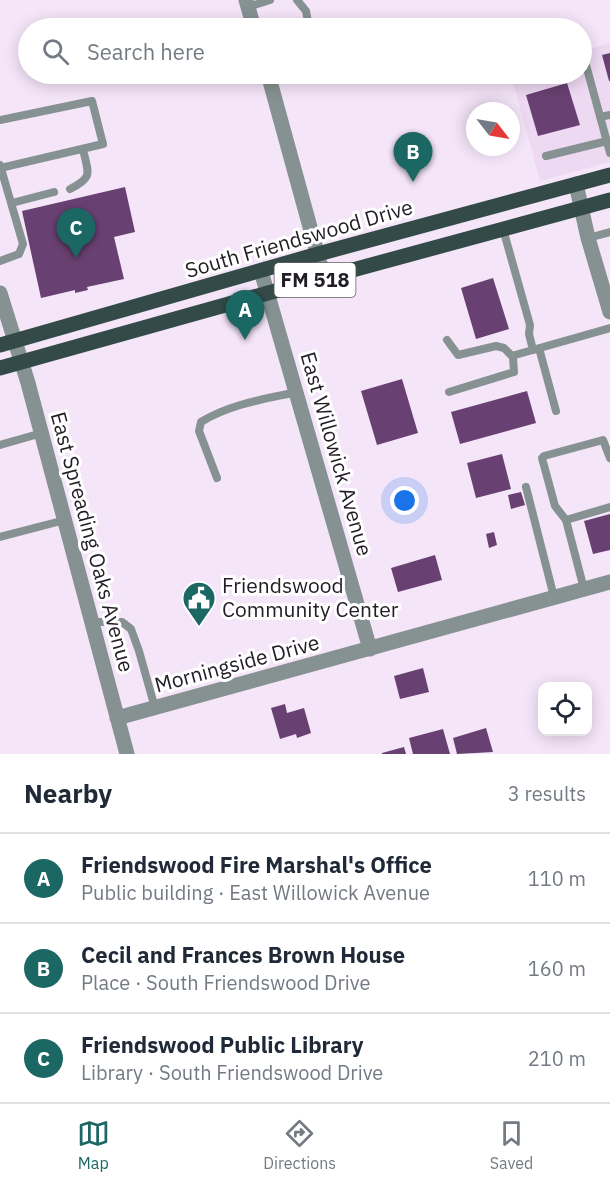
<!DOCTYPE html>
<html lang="en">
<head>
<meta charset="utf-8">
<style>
	:root { --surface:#fff; --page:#f6f6f7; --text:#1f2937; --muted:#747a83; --line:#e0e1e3; --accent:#1b6763 }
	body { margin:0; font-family:"IBM Plex Sans",sans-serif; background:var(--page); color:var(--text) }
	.controls { position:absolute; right:18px; bottom:18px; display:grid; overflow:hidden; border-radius:12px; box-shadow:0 3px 15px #0003 }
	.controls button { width:54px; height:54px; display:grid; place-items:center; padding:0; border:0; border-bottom:2px solid var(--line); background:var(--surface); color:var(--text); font:30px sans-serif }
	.compass { position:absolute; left:466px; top:102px; width:54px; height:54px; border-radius:50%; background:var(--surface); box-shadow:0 3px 15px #0003; rotate:121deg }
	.you { position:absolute; left:405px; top:501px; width:21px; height:21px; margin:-15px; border:4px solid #fff; border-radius:50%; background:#1a73e8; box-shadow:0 0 0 9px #1a73e833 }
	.badge { display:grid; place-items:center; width:39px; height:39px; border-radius:50%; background:var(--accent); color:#fff; font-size:20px; font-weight:700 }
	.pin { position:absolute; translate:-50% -50px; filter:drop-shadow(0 2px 3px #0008) }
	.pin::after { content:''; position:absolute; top:32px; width:21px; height:18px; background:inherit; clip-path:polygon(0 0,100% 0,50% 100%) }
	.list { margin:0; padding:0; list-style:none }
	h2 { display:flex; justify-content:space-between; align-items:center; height:78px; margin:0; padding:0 24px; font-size:26px }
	h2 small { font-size:20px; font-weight:400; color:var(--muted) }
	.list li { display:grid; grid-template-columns:39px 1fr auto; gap:18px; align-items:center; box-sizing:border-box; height:90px; padding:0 24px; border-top:2px solid var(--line) }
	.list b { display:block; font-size:22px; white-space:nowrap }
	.list p { margin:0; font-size:20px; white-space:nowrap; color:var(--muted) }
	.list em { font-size:20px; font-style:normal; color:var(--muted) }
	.icon { flex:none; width:33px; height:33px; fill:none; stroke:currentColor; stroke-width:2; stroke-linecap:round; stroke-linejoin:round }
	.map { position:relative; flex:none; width:610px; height:754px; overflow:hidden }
	.search { position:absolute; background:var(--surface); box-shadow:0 3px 15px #0003; left:18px; right:18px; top:18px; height:66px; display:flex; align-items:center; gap:15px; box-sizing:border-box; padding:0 21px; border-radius:33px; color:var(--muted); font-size:22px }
	.sheet { height:348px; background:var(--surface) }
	nav { display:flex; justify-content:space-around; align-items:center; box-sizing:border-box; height:84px; border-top:2px solid var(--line); background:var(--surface); font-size:16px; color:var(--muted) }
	nav a { display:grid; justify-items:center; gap:3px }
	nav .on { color:var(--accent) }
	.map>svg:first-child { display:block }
</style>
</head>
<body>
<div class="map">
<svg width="610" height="754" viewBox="0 0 610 754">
	<rect width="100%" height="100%" fill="#f5e5f9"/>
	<path fill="#eed9f3" d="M610,43V162L540,181L511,74H582V51Z"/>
	<path fill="#694072" d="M610,53V81H609L602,55Z
		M567,83L580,125L538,136L526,95Z
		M125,187L135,232L114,237L124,279L87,287L88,290L75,293V290L41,298L22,211Z
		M493,278L509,329L476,339L461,288Z
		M402,379L418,433L377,445L361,391Z
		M527,391L536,423L460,444L451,412Z
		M502,454L511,489L476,498L467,463Z
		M521,492L525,505L511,509L508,495Z
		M610,514V550L593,554L584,521Z
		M494,532L497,545L489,548L486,534Z
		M435,555L442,580L398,592L391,568Z
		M423,668L429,692L400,699L394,676Z
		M285,704L287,713L304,708L311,733L297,738L296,734L280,739L271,708Z
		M486,728L493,752L457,754L453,738Z
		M443,729L450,754H413L409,738Z
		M404,747L406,754H382V753Z"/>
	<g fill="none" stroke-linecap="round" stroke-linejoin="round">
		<path stroke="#869291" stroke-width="8" d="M297,0L306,11L309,28
			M248,7L270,0
			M582,64L586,65L610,153
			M600,117L610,115
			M0,120L92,101L103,144L0,168
			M546,156L607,141
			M0,165L23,244L19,254L0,261
			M70,189C94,177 88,173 83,149
			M12,203L54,192
			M503,229L530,325L529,334L533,350
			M588,238L610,232
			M447,340L458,355L496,346L504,348L513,357
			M539,348L556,411
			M449,392L514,372L513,357L515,355L610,328
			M0,445L42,433
			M217,478L199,431L201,422C230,404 265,399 297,392
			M526,487L554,597
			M566,520L555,506L542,458L544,456L603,440L610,458
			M0,537L65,520
			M584,589L566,520L610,507
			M92,622H122L131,629L139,651L155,708"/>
		<path stroke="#869291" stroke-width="15" d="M246,0L254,28
			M268,74L324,278
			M576,184L588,238L610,312
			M261,271L370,649
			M0,293L28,383L127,754
			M117,718L610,582"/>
		<path stroke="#344a48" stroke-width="15" d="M0,345L318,254L610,175
			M0,368L268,293L610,200"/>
	</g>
	<defs>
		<symbol id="civic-pin" viewBox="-11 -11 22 30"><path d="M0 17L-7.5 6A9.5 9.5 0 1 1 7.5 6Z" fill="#1b6763" stroke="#fff"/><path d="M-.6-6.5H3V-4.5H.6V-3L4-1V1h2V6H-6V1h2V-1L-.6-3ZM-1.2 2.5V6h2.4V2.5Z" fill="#fff"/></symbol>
	</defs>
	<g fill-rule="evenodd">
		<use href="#civic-pin" x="180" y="579" width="38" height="52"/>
	</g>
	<g text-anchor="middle" stroke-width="6" stroke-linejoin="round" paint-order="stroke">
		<rect fill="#fff" stroke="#646166" stroke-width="1.5" x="274.5" y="263" width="81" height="34" rx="4.5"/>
		<g font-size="20" font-weight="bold" fill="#221d24">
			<text x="315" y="287">FM 518</text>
		</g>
		<g font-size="21" fill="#221d24" stroke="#fff">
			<text transform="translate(299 239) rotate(-16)" y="7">South Friendswood Drive</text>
			<text transform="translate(336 454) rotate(74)" y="7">East Willowick Avenue</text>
			<text transform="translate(92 542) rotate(75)" y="7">East Spreading Oaks Avenue</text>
			<text transform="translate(237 664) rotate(-15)" y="7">Morningside Drive</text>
		</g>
		<g font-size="21" fill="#221d24" stroke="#fff" text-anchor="start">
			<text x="222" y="593">Friendswood<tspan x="222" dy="24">Community Center</tspan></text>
		</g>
	</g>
</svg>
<div class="controls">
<button><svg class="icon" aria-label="locate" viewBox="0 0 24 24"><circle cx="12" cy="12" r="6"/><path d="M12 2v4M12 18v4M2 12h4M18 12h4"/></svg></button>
</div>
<svg class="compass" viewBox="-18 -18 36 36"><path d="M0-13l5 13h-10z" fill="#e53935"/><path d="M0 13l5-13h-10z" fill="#747a83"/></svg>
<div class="you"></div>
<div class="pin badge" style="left:245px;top:340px">A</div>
<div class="pin badge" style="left:413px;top:182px">B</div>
<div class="pin badge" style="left:76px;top:258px">C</div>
<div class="search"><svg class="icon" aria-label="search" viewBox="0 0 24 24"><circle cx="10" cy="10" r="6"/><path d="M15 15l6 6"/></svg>Search here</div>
</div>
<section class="sheet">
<h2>Nearby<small>3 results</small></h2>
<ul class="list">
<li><span class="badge">A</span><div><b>Friendswood Fire Marshal's Office</b><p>Public building · East Willowick Avenue</p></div><em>110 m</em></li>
<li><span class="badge">B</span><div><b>Cecil and Frances Brown House</b><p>Place · South Friendswood Drive</p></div><em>160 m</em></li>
<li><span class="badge">C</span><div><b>Friendswood Public Library</b><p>Library · South Friendswood Drive</p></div><em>210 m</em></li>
</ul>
</section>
<nav>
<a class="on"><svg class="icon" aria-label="map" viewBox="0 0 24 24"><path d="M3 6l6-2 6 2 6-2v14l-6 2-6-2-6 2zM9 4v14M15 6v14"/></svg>Map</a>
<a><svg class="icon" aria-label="directions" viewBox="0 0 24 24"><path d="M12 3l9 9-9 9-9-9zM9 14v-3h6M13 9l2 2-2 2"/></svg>Directions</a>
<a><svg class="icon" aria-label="saved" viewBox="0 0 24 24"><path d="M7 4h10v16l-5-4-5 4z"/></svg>Saved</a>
</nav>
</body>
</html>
